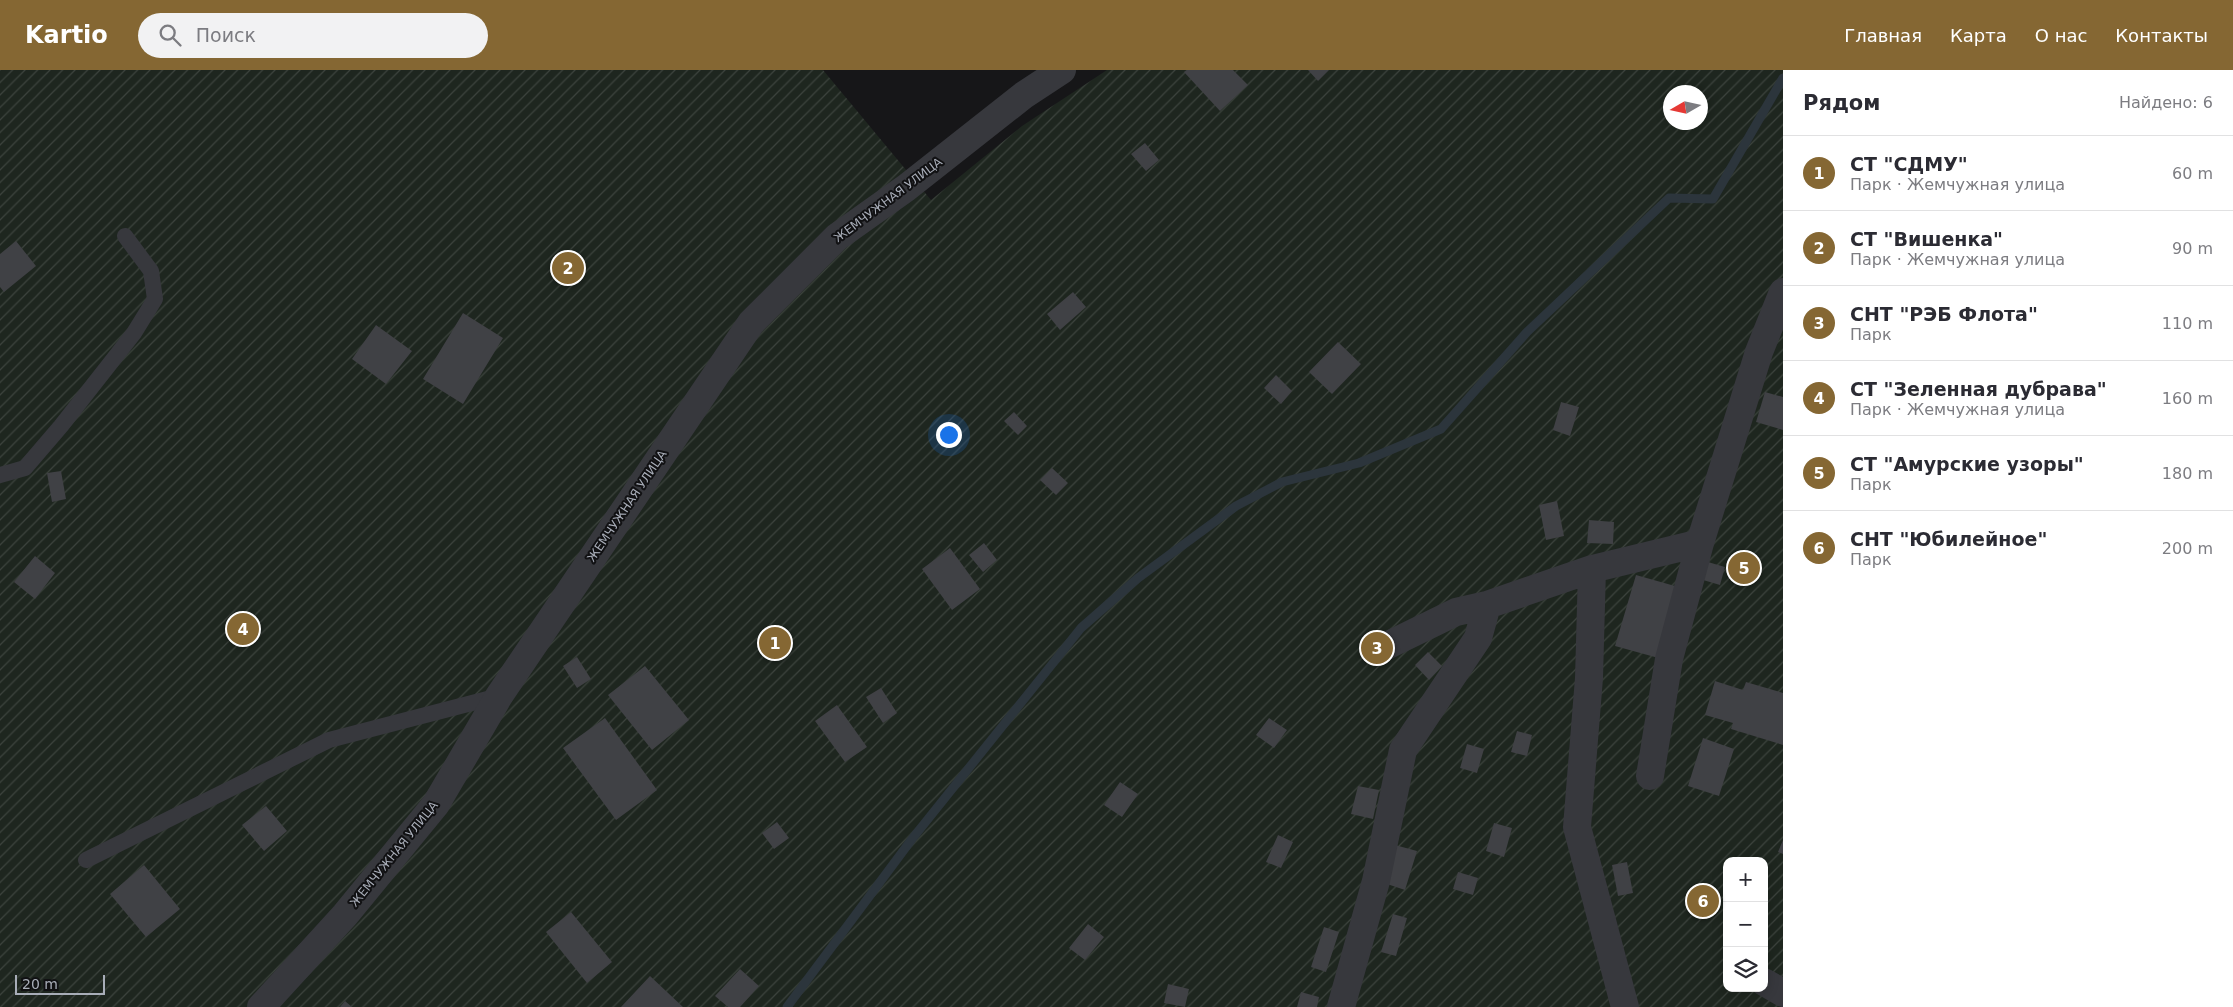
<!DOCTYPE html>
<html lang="ru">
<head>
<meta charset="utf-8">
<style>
	:root { --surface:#fff; --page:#f2f2f3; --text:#2b2b33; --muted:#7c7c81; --line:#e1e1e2; --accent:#856733 }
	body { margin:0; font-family:"DejaVu Sans",sans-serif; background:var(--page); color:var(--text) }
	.controls { position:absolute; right:15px; bottom:15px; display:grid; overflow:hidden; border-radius:10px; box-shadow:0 2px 12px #0003 }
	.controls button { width:45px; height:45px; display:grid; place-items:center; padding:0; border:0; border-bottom:1px solid var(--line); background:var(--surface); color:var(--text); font:25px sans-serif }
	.compass { position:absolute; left:1663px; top:15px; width:45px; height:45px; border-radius:50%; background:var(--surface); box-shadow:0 2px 12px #0003; rotate:261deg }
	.scale { position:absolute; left:15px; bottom:12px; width:90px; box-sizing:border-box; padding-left:5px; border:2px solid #a8adb8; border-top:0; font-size:14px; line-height:18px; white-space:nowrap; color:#a8adb8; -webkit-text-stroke:4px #111113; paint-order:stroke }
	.you { position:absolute; left:948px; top:364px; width:18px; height:18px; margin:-12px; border:4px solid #fff; border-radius:50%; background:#1a73e8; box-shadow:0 0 0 8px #1a73e833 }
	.badge { display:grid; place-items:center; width:32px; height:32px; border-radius:50%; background:var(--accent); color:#fff; font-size:16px; font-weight:700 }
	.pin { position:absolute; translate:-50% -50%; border:2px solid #fff; box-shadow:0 1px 5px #0006 }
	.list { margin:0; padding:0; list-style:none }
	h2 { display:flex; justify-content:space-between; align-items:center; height:65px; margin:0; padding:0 20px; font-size:21px }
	h2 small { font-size:16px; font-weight:400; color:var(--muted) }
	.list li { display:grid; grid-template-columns:32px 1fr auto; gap:15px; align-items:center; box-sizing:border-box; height:75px; padding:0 20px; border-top:1px solid var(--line) }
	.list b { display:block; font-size:19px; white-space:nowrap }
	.list p { margin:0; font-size:16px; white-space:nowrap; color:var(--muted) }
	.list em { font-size:16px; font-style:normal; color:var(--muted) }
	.icon { flex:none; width:28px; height:28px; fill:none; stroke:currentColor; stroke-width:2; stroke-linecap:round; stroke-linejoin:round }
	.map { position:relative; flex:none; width:1783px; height:937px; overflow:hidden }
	header { display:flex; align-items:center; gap:30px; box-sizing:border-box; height:70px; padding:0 25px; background:var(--accent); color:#fff }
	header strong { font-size:24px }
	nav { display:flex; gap:28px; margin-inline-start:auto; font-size:18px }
	.search { width:350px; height:45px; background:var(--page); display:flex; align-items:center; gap:12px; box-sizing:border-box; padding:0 18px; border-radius:28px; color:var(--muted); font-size:19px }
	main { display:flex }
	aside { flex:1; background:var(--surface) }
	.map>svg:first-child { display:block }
</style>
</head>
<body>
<header>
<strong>Kartio</strong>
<div class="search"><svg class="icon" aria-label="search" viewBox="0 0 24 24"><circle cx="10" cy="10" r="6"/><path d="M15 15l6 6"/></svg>Поиск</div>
<nav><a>Главная</a><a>Карта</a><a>О нас</a><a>Контакты</a></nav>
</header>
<main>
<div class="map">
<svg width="1783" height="937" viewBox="0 0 1783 937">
	<defs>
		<pattern id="garden-furrows" width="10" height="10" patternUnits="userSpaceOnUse" patternTransform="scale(1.25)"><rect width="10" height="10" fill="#1e261f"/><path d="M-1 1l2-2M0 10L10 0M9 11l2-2" fill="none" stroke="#3c433d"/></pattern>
	</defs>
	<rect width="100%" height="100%" fill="#161618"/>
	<path fill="url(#garden-furrows)" fill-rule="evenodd" d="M0,0H823L931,130L1022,56L1107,0H1783V937H0ZM1670,22H1700V52H1670ZM1727,791H1764V918H1727Z"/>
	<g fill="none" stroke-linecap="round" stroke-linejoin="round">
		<path stroke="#2c353c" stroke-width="9" d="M787,937L912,769L1081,558L1138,508L1236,436L1282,412L1359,393L1441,359L1527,262L1669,128L1713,129L1783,8"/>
	</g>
	<path fill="#404145" d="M1187,0H1233L1248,15L1220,41L1184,2Z
		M1308,0H1329L1318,11Z
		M1145,73L1159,90L1146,101L1131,84Z
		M16,171L36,196L4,222L0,217V184Z
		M1073,222L1086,237L1060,260L1047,244Z
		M463,243L503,268L463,334L423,309Z
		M376,255L412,281L386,314L352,289Z
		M1338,272L1361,294L1332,324L1309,302Z
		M1276,305L1292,321L1281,334L1264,318Z
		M1765,322L1783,327V360L1756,352Z
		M1561,332L1579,337L1570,366L1553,360Z
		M1014,342L1027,356L1018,365L1004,351Z
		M1052,398L1068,413L1056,425L1040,410Z
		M61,401L66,429L52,432L47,403Z
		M1557,431L1564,466L1546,470L1539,435Z
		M1589,450L1614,452L1613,474L1587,473Z
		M984,473L997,490L983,502L969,485Z
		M950,478L980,519L952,540L922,499Z
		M35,486L55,503L35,529L14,512Z
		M1708,492L1725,497L1720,515L1703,510Z
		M1636,505L1682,518L1662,589L1615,576Z
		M1428,582L1442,596L1429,610L1415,595Z
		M577,587L591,609L577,618L563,596Z
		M645,596L689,650L652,680L608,625Z
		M1715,611L1743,620L1746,612L1783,623V675L1731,659L1733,653L1705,645Z
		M881,618L897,643L883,653L866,627Z
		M837,635L867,677L845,692L815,651Z
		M605,648L657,720L616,750L563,678Z
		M1269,648L1287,660L1274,678L1256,665Z
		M1517,661L1532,665L1527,686L1511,682Z
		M1703,668L1734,679L1719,726L1688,716Z
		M1467,674L1484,679L1477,703L1460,698Z
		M1120,712L1138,724L1122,747L1104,735Z
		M1358,716L1379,720L1373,749L1351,744Z
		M266,736L287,761L264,781L242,755Z
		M777,752L789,768L774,779L762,763Z
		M1494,753L1512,758L1504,787L1486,781Z
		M1278,765L1293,772L1281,798L1266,792Z
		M1783,770V784L1778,782Z
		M1395,775L1417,781L1405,820L1384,813Z
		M1627,792L1633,823L1618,826L1612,795Z
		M144,795L180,839L146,867L110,824Z
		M1458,802L1478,808L1473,825L1453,819Z
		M571,842L612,892L587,913L546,862Z
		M1393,844L1407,848L1396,886L1381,882Z
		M1088,854L1104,867L1085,890L1069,878Z
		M1324,857L1339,862L1326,902L1311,897Z
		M740,899L759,916L740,937H728L715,926Z
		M650,906L683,937H621Z
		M1168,914L1189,919L1185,937L1164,933Z
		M1301,922L1319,927L1317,937H1297Z
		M345,931L352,937H340Z"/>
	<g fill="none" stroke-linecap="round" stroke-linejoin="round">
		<path stroke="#37383d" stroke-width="16" d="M0,405L25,398L61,356L134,263L155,229L151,201L125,166
			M86,790L329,670L499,626"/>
		<path stroke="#37383d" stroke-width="28" d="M1378,580L1456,542L1487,535
			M1650,706L1669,589L1700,473L1759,282L1783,222
			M1764,912L1783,923
			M261,937L345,845L436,734L499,626L751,253L837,167L906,118L1024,25L1062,0
			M1341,937L1376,811L1403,680L1478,568L1487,535L1592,499
			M1625,937L1577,757L1589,608L1592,499L1700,473"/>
	</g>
	<g text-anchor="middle" stroke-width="4" stroke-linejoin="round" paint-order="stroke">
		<g font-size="12" fill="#a8adb8" stroke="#111113">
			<text transform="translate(888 130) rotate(-37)" y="4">ЖЕМЧУЖНАЯ УЛИЦА</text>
			<text transform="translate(627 436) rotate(-56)" y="4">ЖЕМЧУЖНАЯ УЛИЦА</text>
			<text transform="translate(394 784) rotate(-51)" y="4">ЖЕМЧУЖНАЯ УЛИЦА</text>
		</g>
	</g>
</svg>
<div class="controls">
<button>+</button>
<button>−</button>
<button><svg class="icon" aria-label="layers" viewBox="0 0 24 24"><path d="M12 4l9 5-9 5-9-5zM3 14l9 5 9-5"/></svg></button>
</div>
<svg class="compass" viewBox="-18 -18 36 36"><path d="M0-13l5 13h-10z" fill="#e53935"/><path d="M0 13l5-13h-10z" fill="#7c7c81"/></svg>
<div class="scale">20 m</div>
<div class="you"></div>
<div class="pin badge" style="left:775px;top:573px">1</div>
<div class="pin badge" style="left:568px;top:198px">2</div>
<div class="pin badge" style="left:1377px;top:578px">3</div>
<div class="pin badge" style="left:243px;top:559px">4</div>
<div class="pin badge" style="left:1744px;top:498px">5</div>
<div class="pin badge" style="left:1703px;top:831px">6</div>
</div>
<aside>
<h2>Рядом<small>Найдено: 6</small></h2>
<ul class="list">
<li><span class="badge">1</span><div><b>СТ &quot;СДМУ&quot;</b><p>Парк · Жемчужная улица</p></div><em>60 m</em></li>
<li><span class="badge">2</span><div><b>СТ &quot;Вишенка&quot;</b><p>Парк · Жемчужная улица</p></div><em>90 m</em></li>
<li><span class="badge">3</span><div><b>СНТ &quot;РЭБ Флота&quot;</b><p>Парк</p></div><em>110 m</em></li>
<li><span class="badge">4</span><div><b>СТ &quot;Зеленная дубрава&quot;</b><p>Парк · Жемчужная улица</p></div><em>160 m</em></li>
<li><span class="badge">5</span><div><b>СТ &quot;Амурские узоры&quot;</b><p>Парк</p></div><em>180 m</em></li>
<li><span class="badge">6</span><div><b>СНТ &quot;Юбилейное&quot;</b><p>Парк</p></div><em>200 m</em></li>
</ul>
</aside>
</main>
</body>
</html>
